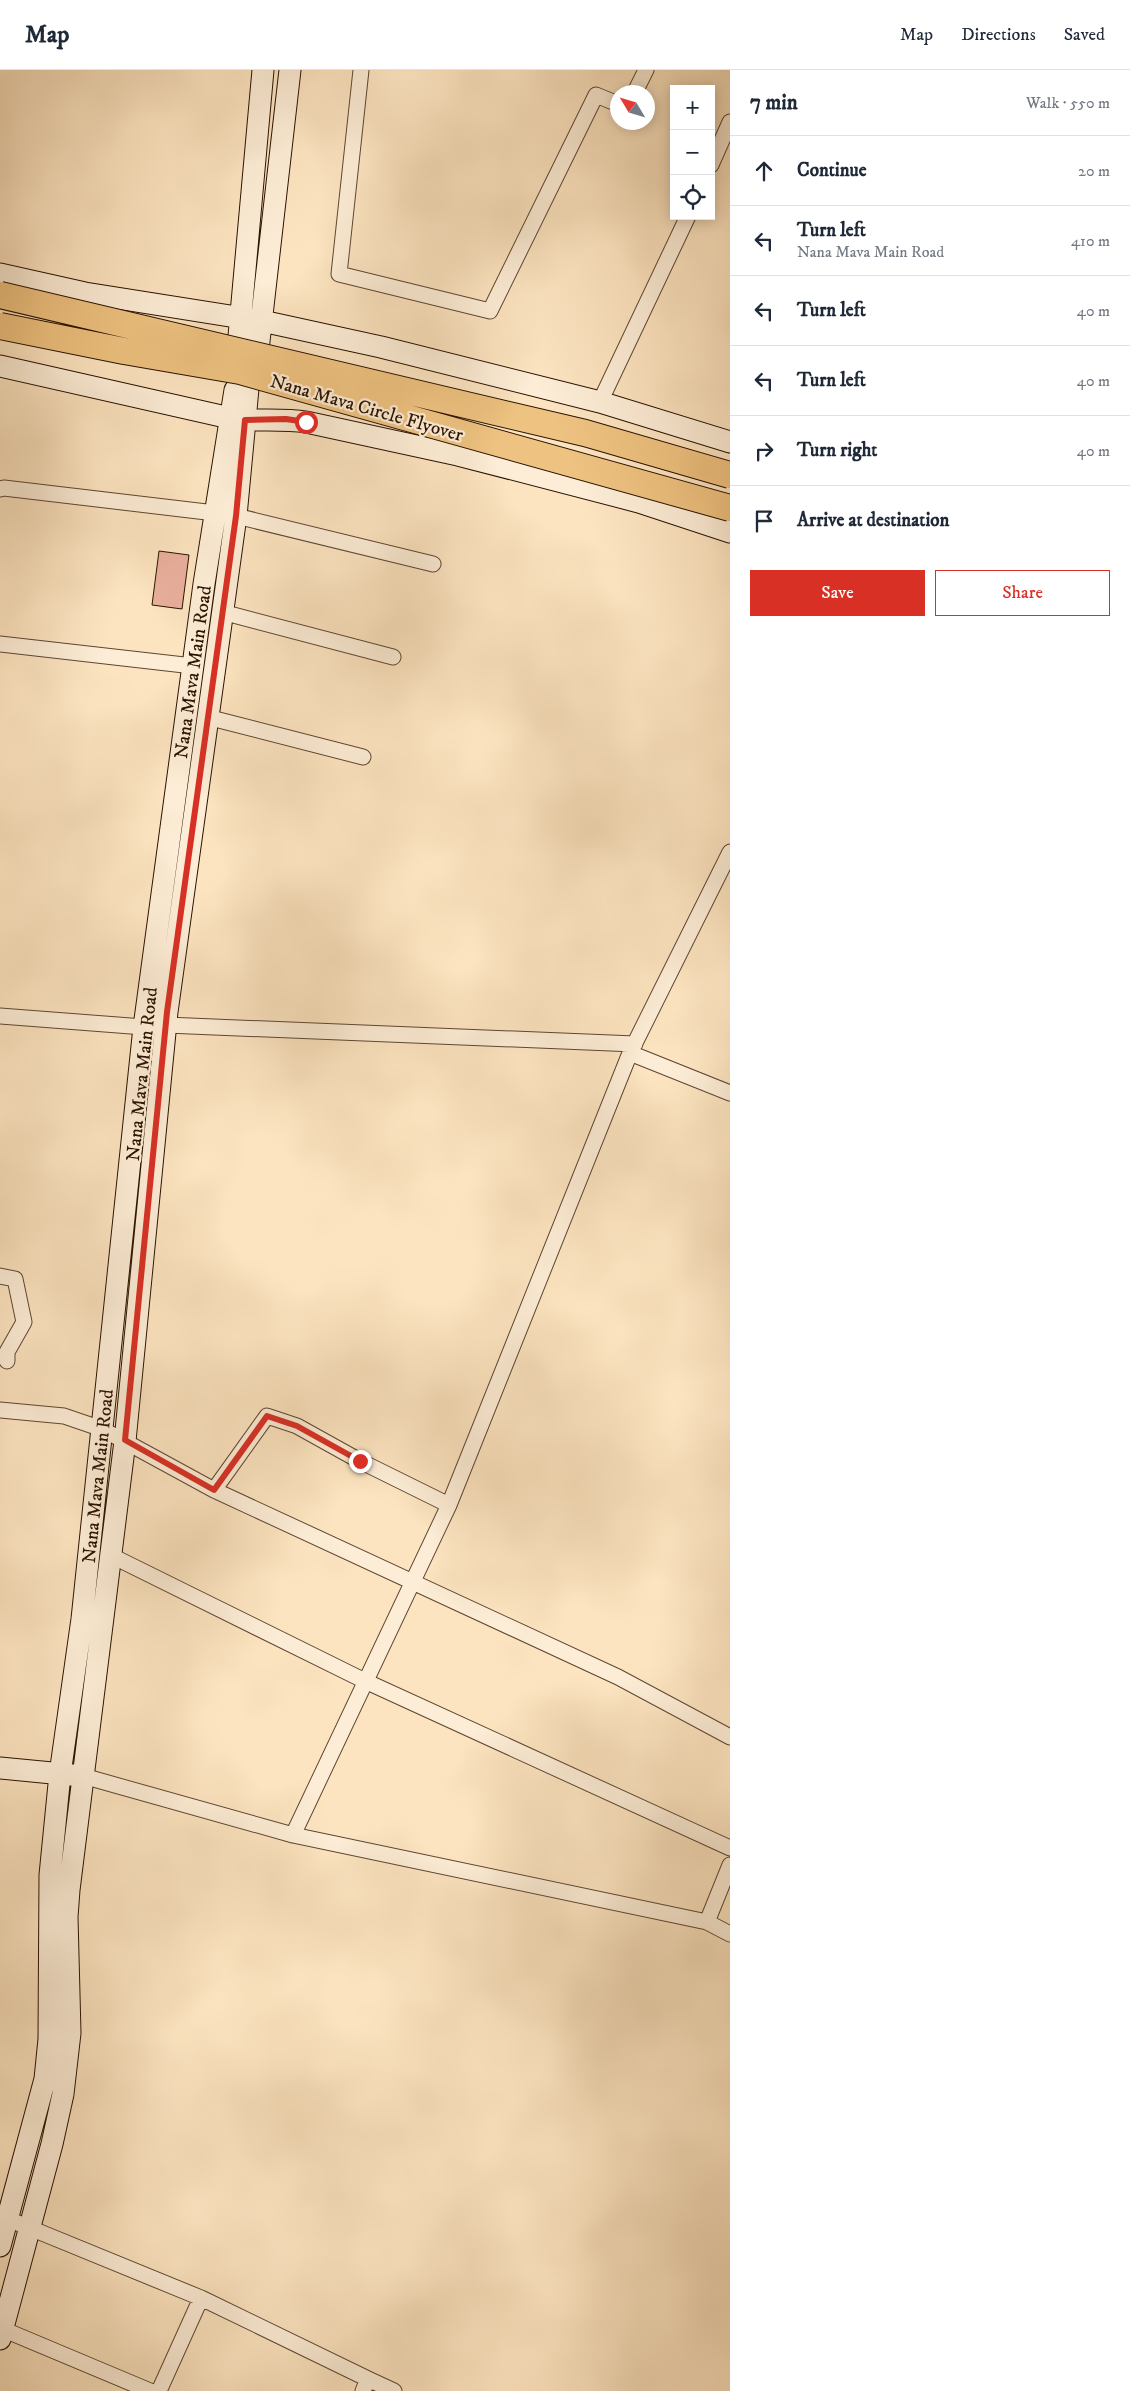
<!DOCTYPE html>
<html lang="en">
<head>
<meta charset="utf-8">
<style>
	:root { --surface:#fff; --page:#f2f2f3; --text:#1f2937; --muted:#747a83; --line:#e0e1e3; --accent:#d93025 }
	body { margin:0; font-family:"IM FELL DW Pica",serif; background:var(--page); color:var(--text) }
	.controls { position:absolute; right:15px; top:15px; display:grid; overflow:hidden; border-radius:0px; box-shadow:0 2px 12px #0003 }
	.controls button { width:45px; height:45px; display:grid; place-items:center; padding:0; border:0; border-bottom:1px solid var(--line); background:var(--surface); color:var(--text); font:25px sans-serif }
	.compass { position:absolute; left:610px; top:15px; width:45px; height:45px; border-radius:50%; background:var(--surface); box-shadow:0 2px 12px #0003; rotate:308deg }
	.stop { position:absolute; width:15px; height:15px; margin:-11px; border:4px solid #d93025; border-radius:50%; background:#fff }
	.stop.end { background:#d93025; border-color:#fff; box-shadow:0 1px 5px #0008 }
	.list { margin:0; padding:0; list-style:none }
	h2 { display:flex; justify-content:space-between; align-items:center; height:65px; margin:0; padding:0 20px; font-size:21px }
	h2 small { font-size:16px; font-weight:400; color:var(--muted) }
	.list li { display:grid; grid-template-columns:32px 1fr auto; gap:15px; align-items:center; box-sizing:border-box; height:70px; padding:0 20px; border-top:1px solid var(--line) }
	.list b { display:block; font-size:19px; white-space:nowrap }
	.list p { margin:0; font-size:16px; white-space:nowrap; color:var(--muted) }
	.list em { font-size:16px; font-style:normal; color:var(--muted) }
	.actions { display:flex; gap:10px; padding:15px 20px }
	.actions a { flex:1; padding:11px 0; border:1px solid var(--accent); border-radius:0px; text-align:center; font-size:18px; color:var(--accent) }
	.actions .main { background:var(--accent); color:#fff }
	.icon { flex:none; width:28px; height:28px; fill:none; stroke:currentColor; stroke-width:2; stroke-linecap:round; stroke-linejoin:round }
	.map { position:relative; flex:none; width:730px; height:2321px; overflow:hidden }
	header { display:flex; align-items:center; gap:30px; box-sizing:border-box; height:70px; padding:0 25px; background:var(--surface); border-bottom:1px solid var(--line) }
	header strong { font-size:24px }
	nav { display:flex; gap:28px; margin-inline-start:auto; font-size:18px }
	main { display:flex }
	aside { flex:1; background:var(--surface) }
	.map>svg:first-child { display:block }
</style>
</head>
<body>
<header>
<strong>Map</strong>
<nav><a>Map</a><a>Directions</a><a>Saved</a></nav>
</header>
<main>
<div class="map">
<svg width="730" height="2321" viewBox="0 0 730 2321">
	<rect width="100%" height="100%" fill="#fce4c0"/>
	<filter id="stains"><feTurbulence type="fractalNoise" baseFrequency=".004" numOctaves="4"/><feColorMatrix values="0 0 0 0 .2 0 0 0 0 .09 0 0 0 0 .02 0 0 0 .5 -.17"/></filter>
	<radialGradient id="worn" r=".72"><stop offset=".6" stop-color="#630" stop-opacity="0"/><stop offset="1" stop-color="#630" stop-opacity=".3"/></radialGradient>
	<path fill="#e9b09d" stroke="#2a1201" d="M159,481L189,485L182,539L152,535Z"/>
	<g fill="none" stroke-linecap="round" stroke-linejoin="round">
		<defs>
			<path id="street" d="M361,0L339,204L490,241L596,25L618,34
				M635,22L646,0
				M711,95L730,52
				M600,332L688,146
				M0,419L4,418L215,443
				M236,446L433,494
				M222,542L393,587
				M0,574L193,596
				M207,647L363,687
				M0,946L144,957L166,955L635,974
				M630,983L730,1023
				M0,1206L15,1209L24,1252L7,1282V1291
				M0,1340L64,1346L102,1359L214,1420L618,1607L730,1667
				M214,1420L267,1346L297,1356L360,1391L449,1435
				M112,1486L365,1611L730,1778
				M83,1706L293,1765L707,1852L730,1864
				M293,1765L449,1435L630,983L730,782
				M707,1852L730,1795
				M8,2149L201,2228L368,2309L363,2321
				M0,2258L150,2321
				M368,2309L394,2321
				M159,2321L201,2228"/>
			<path id="secondary" d="M0,204L85,223L262,251L381,277L600,332L730,372
				M238,277L263,0
				M258,280L290,0
				M0,296L230,348C255,352 281,348 306,352L458,385L639,432L730,462
				M0,1698L73,1705
				M0,2176L45,2009L49,1969L50,1805L60,1704L82,1549L144,957L204,514L235,320
				M0,2269L52,2074L63,2024L70,1963L67,1847L69,1820L125,1371L167,942L236,446L249,308"/>
		</defs>
		<use href="#street" stroke="#5e4631" stroke-width="17"/>
		<use href="#secondary" stroke="#2a1201" stroke-width="23"/>
		<use href="#street" stroke="#fdedd6" stroke-width="15"/>
		<use href="#secondary" stroke="#fdedd6" stroke-width="21"/>
		<defs>
			<path id="highway-bridge" d="M0,225L585,363L730,405
				M0,256L124,281L240,301L730,438"/>
		</defs>
		<use href="#highway-bridge" stroke="#2a1201" stroke-width="28" stroke-linecap="butt"/>
		<use href="#highway-bridge" stroke="#eec280" stroke-width="26"/>
	</g>
	<g fill="none" stroke-linecap="round" stroke-linejoin="round">
		<path stroke="#d93025" stroke-width="6" d="M306,352L286,349L245,350L236,446L167,942L125,1370L214,1420L267,1346L297,1356L360,1391"/>
	</g>
	<g text-anchor="middle" stroke-width="4.5" stroke-linejoin="round" paint-order="stroke">
		<g font-size="19" fill="#2a1201" stroke="#fdedd6">
			<text transform="translate(367 337) rotate(16)" y="7">Nana Mava Circle Flyover</text>
			<text transform="translate(192 602) rotate(-82)" y="7">Nana Mava Main Road</text>
			<text transform="translate(141 1004) rotate(-84)" y="7">Nana Mava Main Road</text>
			<text transform="translate(97 1406) rotate(-84)" y="7">Nana Mava Main Road</text>
		</g>
	</g>
	<rect width="100%" height="100%" filter="url(#stains)"/>
	<rect width="100%" height="100%" fill="url(#worn)"/>
</svg>
<div class="controls">
<button>+</button>
<button>−</button>
<button><svg class="icon" aria-label="locate" viewBox="0 0 24 24"><circle cx="12" cy="12" r="6"/><path d="M12 2v4M12 18v4M2 12h4M18 12h4"/></svg></button>
</div>
<svg class="compass" viewBox="-18 -18 36 36"><path d="M0-13l5 13h-10z" fill="#e53935"/><path d="M0 13l5-13h-10z" fill="#747a83"/></svg>
<div class="stop" style="left:306px;top:352px"></div>
<div class="stop end" style="left:360px;top:1391px"></div>
</div>
<aside>
<h2>7 min<small>Walk · 550 m</small></h2>
<ul class="list">
<li><svg class="icon" aria-label="ahead" viewBox="0 0 24 24"><path d="M12 20V5M6 11l6-6 6 6"/></svg><div><b>Continue</b></div><em>20 m</em></li>
<li><svg class="icon" aria-label="left" viewBox="0 0 24 24"><path d="M17 20v-9H6M10 6l-5 5 5 5"/></svg><div><b>Turn left</b><p>Nana Mava Main Road</p></div><em>410 m</em></li>
<li><svg class="icon" aria-label="left" viewBox="0 0 24 24"><path d="M17 20v-9H6M10 6l-5 5 5 5"/></svg><div><b>Turn left</b></div><em>40 m</em></li>
<li><svg class="icon" aria-label="left" viewBox="0 0 24 24"><path d="M17 20v-9H6M10 6l-5 5 5 5"/></svg><div><b>Turn left</b></div><em>40 m</em></li>
<li><svg class="icon" aria-label="right" viewBox="0 0 24 24"><path d="M7 20v-9h11M14 6l5 5-5 5"/></svg><div><b>Turn right</b></div><em>40 m</em></li>
<li><svg class="icon" aria-label="arrive" viewBox="0 0 24 24"><path d="M6 21V4h12l-3 4 3 4H6"/></svg><div><b>Arrive at destination</b></div></li>
</ul>
<div class="actions"><a class="main">Save</a><a>Share</a></div>
</aside>
</main>
</body>
</html>
